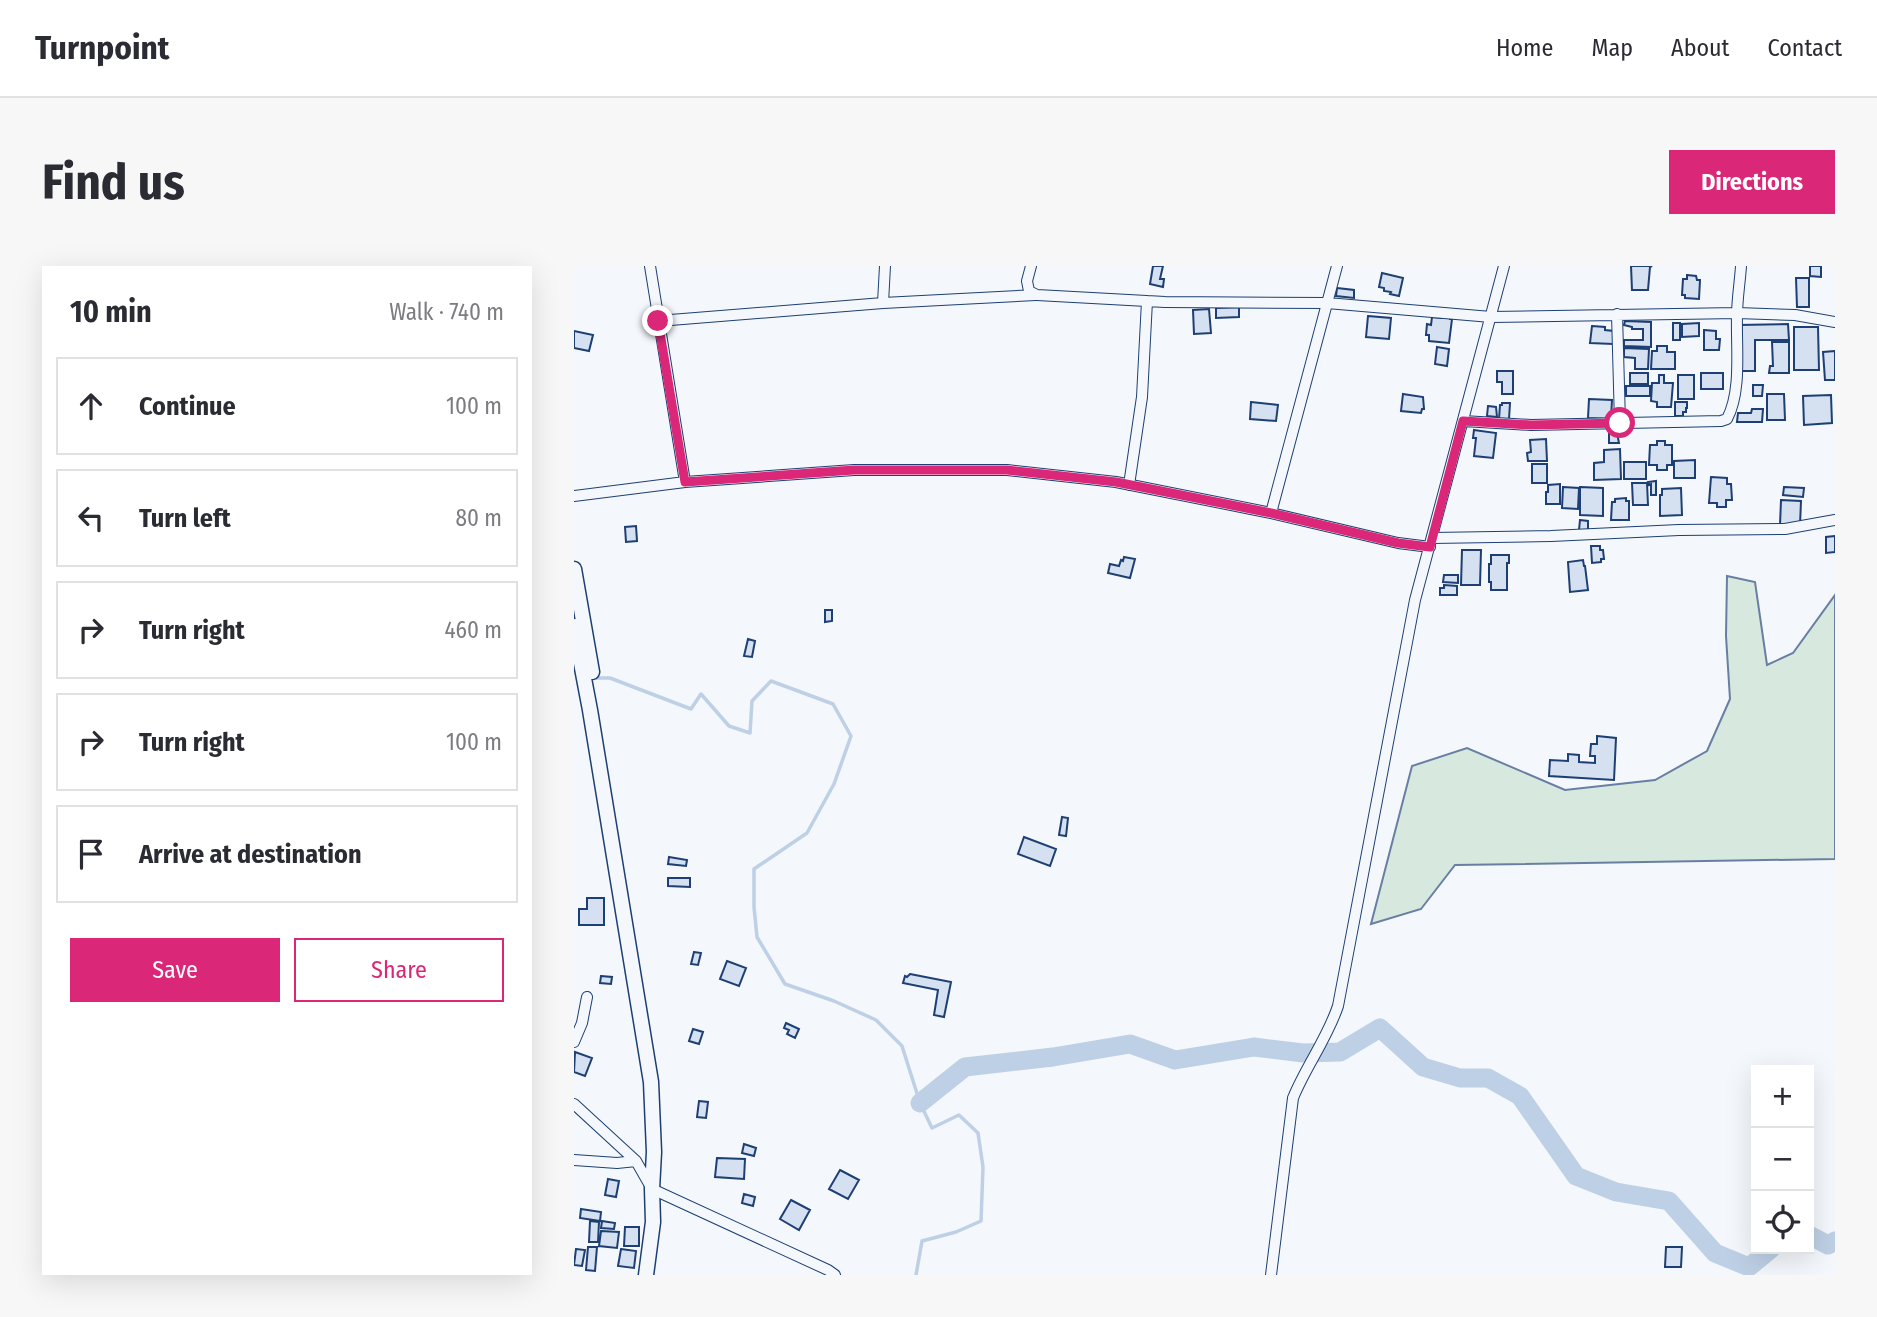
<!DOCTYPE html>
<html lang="en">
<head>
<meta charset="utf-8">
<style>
	:root { --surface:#fff; --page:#f7f7f7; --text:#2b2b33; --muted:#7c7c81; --line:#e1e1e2; --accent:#db2777 }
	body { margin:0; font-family:"Fira Sans Condensed",sans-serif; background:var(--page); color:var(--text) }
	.controls { position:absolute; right:21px; bottom:21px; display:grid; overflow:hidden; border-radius:0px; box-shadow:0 7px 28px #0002 }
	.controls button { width:63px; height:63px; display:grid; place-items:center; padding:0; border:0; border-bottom:2px solid var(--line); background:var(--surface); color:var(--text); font:35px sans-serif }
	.stop { position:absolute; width:21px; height:21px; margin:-16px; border:5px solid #db2777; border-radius:50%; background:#fff }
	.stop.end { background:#db2777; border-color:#fff; box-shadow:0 2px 7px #0008 }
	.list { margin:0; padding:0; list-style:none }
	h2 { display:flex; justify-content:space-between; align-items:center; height:91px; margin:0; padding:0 28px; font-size:30px }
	h2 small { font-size:23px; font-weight:400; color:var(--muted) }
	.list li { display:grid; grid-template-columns:46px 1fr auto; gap:21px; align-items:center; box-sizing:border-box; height:98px; margin:0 14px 14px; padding:0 14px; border:2px solid var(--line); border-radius:0px }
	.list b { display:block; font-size:26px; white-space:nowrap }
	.list em { font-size:23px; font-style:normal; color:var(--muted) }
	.actions { display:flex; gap:14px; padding:21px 28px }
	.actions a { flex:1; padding:16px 0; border:2px solid var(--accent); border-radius:0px; text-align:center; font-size:24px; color:var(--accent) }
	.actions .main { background:var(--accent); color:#fff }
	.icon { flex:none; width:38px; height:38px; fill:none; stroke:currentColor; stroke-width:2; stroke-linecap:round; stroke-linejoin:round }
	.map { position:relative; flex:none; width:1261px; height:1009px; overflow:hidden; border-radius:0px }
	header { display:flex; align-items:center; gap:42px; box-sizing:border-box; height:98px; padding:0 35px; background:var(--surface); border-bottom:2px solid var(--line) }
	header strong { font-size:33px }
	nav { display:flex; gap:38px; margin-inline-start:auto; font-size:24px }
	.intro { display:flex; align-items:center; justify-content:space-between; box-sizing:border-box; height:168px; padding:0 42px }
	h1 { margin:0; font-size:49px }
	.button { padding:18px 32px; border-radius:0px; background:var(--accent); color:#fff; font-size:24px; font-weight:700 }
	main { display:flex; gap:42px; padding:0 42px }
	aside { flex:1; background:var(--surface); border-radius:0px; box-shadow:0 7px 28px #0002 }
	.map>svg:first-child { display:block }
</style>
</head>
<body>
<header>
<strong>Turnpoint</strong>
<nav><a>Home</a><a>Map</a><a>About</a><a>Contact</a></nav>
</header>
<div class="intro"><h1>Find us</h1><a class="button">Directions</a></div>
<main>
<aside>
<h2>10 min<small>Walk · 740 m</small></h2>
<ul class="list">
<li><svg class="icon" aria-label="ahead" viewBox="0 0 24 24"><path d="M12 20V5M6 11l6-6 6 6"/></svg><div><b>Continue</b></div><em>100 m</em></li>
<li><svg class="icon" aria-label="left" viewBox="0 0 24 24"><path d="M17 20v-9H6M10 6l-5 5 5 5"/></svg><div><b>Turn left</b></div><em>80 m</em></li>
<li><svg class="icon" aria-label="right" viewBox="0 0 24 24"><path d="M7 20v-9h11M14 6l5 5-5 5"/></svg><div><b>Turn right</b></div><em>460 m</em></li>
<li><svg class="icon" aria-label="right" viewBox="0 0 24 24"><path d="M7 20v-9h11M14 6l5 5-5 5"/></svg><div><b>Turn right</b></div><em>100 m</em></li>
<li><svg class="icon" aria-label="arrive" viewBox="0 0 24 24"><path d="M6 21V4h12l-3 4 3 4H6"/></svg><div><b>Arrive at destination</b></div></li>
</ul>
<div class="actions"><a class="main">Save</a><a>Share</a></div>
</aside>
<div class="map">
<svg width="1261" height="1009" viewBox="0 0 1261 1009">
	<rect width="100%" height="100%" fill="#f4f7fb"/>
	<path fill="#d7e8df" stroke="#687fa3" stroke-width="2" d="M1153,310L1181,316L1193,399L1219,387L1261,329V593L881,599L847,643L797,658L838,500L893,482L991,524L1081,514L1133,485L1156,433L1152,370Z"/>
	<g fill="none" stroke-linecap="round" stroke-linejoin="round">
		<path stroke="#bed0e5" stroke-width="3.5" d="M16,412H36L117,443L127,428L155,460L176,467L178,435L197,415L259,438L277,470L260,518L233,567L180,603V641L183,671L211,718L260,735L302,754L328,780L346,837L358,862L385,849L404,867L409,901L407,955L382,966L348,975L342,1009"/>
		<path stroke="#bed0e5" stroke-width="19" d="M346,837L391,801L479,791L556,778L601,794L680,781L729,787L766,786L806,762L849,801L886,812H914L946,830L1002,910L1042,926L1095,935L1141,987L1175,1001L1197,983
			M1235,969L1254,979L1261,975"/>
	</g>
	<path fill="#d5e0f0" stroke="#1d3f73" stroke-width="2" d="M579,0H589L586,13H590L589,21L576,18Z
		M1057,0H1078L1076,1L1074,24H1058Z
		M1236,0H1247V11L1236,10Z
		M808,7L829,12L825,30L816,28L817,26L810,25V22L805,21Z
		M1113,9L1122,10L1123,14H1126L1125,33L1111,32V29H1108L1109,13H1113Z
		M1222,12H1235V41H1223Z
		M763,22L780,24V32L762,30Z
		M665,41V51L642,52V42Z
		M635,43L637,67L620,68L619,44Z
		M867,49L876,50V53H878L875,77L855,75V69H852L853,58L857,59L858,51L867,52Z
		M794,50L817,52L815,73L792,71Z
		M1051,55L1077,56V81L1050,80V74H1069V63H1058V61L1050,59Z
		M1099,57H1106V74H1099Z
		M1125,57V70L1108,71V58Z
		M1214,58L1215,74H1181V105H1165L1164,59Z
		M1018,60L1031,61V64L1040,65L1039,78L1016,77Z
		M1220,61H1244L1245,104H1220Z
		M1130,64L1142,65V73H1146L1145,84H1130Z
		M0,65L19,69L15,85L0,82Z
		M1198,76H1215V107H1195L1196,100H1199Z
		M1083,80H1093V86H1101V103H1077L1078,85H1083Z
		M863,81L875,83L873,100L861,98Z
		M1050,82L1075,83L1074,103H1061V92L1050,91Z
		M1261,85V114H1251L1249,86Z
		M923,105H939V128H928V116H923Z
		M1056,107H1074V118H1056Z
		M1127,107H1149V123H1127Z
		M1085,109H1090V117H1099L1097,141H1083V136L1077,135L1078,117H1085Z
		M1104,109H1120V133H1104Z
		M1179,119H1189L1188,130H1179Z
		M1052,120H1076V130H1052Z
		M829,128L849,131L850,143H848L847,147L827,145Z
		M1193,128H1210L1211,154H1193Z
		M1257,129L1258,157L1230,159L1229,130Z
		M1015,133L1038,134L1037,153L1014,152Z
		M677,136L704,139L702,155L676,153Z
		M1101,136H1113V142H1112V146H1109V150H1101Z
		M928,137H936L935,153H925L926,139H928Z
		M914,140L922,141L923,151L913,150Z
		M1178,143H1189L1188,156H1163L1164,147H1177Z
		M900,164L922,167L919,192L900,190L902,172H899Z
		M1035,167H1043L1045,177H1035Z
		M972,173L973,195H954L953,187L957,186L956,174Z
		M1083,175H1091V179H1098V199H1093V204H1083V199H1075L1076,179H1083Z
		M1046,183L1047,213L1020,214V197L1030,196V184Z
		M1121,194V212H1100V195Z
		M1050,196H1072V213H1050Z
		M958,198H973V217H958Z
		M1137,211L1153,212V218H1157L1158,234H1152V241H1143V237H1135Z
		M1082,215V229H1077V218L1075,219L1074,216Z
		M1058,217H1073L1074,239H1059Z
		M986,218V238H972V226H974V219Z
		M989,221L1005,222L1004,243L988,242Z
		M1006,221L1029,222V250L1006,249Z
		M1210,221L1230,222L1229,231L1209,229Z
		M1107,222L1108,249L1086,250V229H1088V223Z
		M1052,232V235H1055V254H1037L1038,236H1041V233Z
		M1207,234L1227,235L1226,259H1206Z
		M1006,254L1014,255V264H1005Z
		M62,260L63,275L52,276L51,261Z
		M1261,270V286L1252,287V271Z
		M1017,280H1026V284H1029L1030,293H1027V296L1018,297Z
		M888,284H907L906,319H887Z
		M917,289H935V297H933V324H917V316H915V298H917Z
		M550,291L561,293L556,312L534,307L536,298L545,300L547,294L549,295Z
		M1009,294L1010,300H1011L1014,324L996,326L994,296Z
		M870,309H884V317L869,316Z
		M870,319L883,320V329H866V322H870Z
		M251,344H258V355L251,356Z
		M174,373L181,375L178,391L170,390Z
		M1023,470L1042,472L1040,514L975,510L976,494L994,495V488L1005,489V496L1021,497V490H1016L1017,478H1023Z
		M488,551L494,552L492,570L485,569Z
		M450,571L482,583L476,600L444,588Z
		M95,591L113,594L112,600L94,598Z
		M94,612H116V621L94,620Z
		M13,632H30V659H5V643H13Z
		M120,686L127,687L124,699L117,698Z
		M153,695L172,702L165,720L146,713Z
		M336,708L377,716L370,751L360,749L364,724L329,717L331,710L333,711Z
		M27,710L38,711L37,718L26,717Z
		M212,757L225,763L221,772L213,768L215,764L210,762Z
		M119,763L129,766L125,778L115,775Z
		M1,786L18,792L11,810L0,806Z
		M125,835L134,836L132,852L123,851Z
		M170,878L182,882L180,890L168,887Z
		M143,892L171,893L170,913L141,911Z
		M266,904L285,914L274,933L255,923Z
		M34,913L45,915L42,931L31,929Z
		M170,928L181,931L179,940L168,937Z
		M217,934L236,944L225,964L206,953Z
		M7,943L27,946L26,955L6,952Z
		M16,955L25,956L24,976H15Z
		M28,955L41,957L40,963L27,962Z
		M51,961H65V980H50Z
		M27,965L45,966L43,982L25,980Z
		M14,981H23L21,1005L12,1004Z
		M1092,981H1108L1107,1001H1091Z
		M2,983L11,984L8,1000L0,999Z
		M47,983L62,985L60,1002L44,1000Z"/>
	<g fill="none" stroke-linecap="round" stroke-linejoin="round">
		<defs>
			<path id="minor" d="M76,0L111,216
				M457,0L453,15L455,25L463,29L591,36L753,37L917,51L1163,47L1221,49L1261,56
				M309,37L311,0
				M1043,48L1046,157
				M84,55L309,37L462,29
				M889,155L957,159L1147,155L1153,153C1168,125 1162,81 1163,50C1163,33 1166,16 1167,0
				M555,219L568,131L573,35
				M0,230L111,216L280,204H433L542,216L697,247L824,277L856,281
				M697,247L763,0
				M858,272L977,270L1105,264L1211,263L1261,254
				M0,776L8,757L13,731
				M0,838L62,895L78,923L254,1004L261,1009
				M0,894L43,897L62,895
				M697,1009L719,832C732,800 753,773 764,740L841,334L930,0"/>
			<path id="secondary" d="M0,303L18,406
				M0,360L16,444L77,816L80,886L78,923L79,956L72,1009"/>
		</defs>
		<use href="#minor" stroke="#1d3f73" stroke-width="12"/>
		<use href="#secondary" stroke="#1d3f73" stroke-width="17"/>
		<use href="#minor" stroke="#f4f7fb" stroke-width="10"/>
		<use href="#secondary" stroke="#f4f7fb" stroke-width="14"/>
	</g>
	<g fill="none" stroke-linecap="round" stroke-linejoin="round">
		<path stroke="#db2777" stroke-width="9" d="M84,55L111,216L280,204H433L542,216L697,247L824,277L856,281L889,155L957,159L1046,157"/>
	</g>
</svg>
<div class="controls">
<button>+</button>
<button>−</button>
<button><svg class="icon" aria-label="locate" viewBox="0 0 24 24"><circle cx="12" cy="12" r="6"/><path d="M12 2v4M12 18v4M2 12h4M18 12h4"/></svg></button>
</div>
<div class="stop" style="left:1046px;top:157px"></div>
<div class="stop end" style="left:84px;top:55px"></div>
</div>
</main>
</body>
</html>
